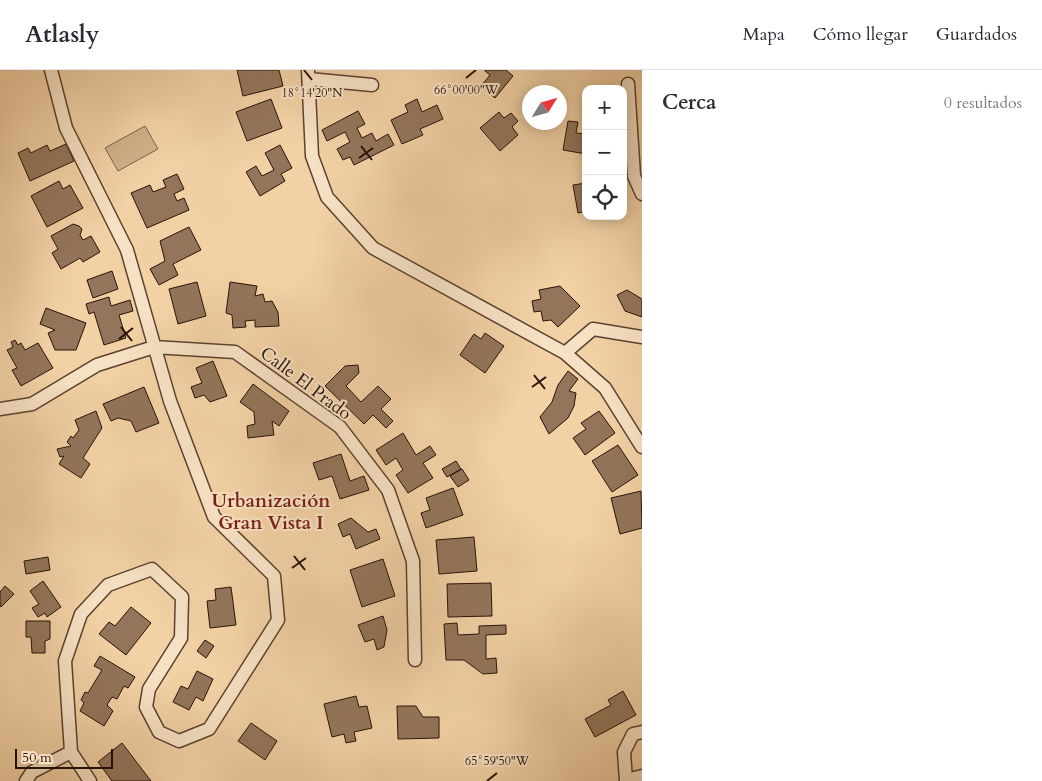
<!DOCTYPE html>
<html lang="es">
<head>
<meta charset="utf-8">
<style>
	:root { --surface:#fff; --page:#f2f2f3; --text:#2b2b33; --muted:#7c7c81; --line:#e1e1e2 }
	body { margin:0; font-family:Cardo,serif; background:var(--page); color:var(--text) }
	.controls { position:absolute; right:15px; top:15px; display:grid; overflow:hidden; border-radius:10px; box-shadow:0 2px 12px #0003 }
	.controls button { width:45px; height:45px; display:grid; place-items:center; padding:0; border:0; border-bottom:1px solid var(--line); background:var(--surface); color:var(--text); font:25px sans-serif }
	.compass { position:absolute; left:522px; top:15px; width:45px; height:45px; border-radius:50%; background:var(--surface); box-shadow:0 2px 12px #0003; rotate:53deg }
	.scale { position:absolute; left:15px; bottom:12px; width:98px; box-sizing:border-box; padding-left:5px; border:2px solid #291208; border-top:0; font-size:14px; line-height:18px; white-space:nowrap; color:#291208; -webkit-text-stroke:4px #f7e1c4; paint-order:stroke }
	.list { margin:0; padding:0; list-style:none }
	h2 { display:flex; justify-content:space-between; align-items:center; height:65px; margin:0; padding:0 20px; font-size:21px }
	h2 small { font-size:16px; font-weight:400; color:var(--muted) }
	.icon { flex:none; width:28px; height:28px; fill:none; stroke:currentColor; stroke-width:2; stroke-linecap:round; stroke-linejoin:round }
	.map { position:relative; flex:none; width:642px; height:711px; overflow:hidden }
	header { display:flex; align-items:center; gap:30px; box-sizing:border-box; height:70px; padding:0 25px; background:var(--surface); border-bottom:1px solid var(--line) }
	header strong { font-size:24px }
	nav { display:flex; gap:28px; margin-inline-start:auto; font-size:18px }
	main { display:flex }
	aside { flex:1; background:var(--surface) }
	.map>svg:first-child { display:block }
</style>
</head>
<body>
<header>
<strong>Atlasly</strong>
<nav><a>Mapa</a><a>Cómo llegar</a><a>Guardados</a></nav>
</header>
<main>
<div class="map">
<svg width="642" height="711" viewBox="0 0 642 711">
	<rect width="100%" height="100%" fill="#f2d1a5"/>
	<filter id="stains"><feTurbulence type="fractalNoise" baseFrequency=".004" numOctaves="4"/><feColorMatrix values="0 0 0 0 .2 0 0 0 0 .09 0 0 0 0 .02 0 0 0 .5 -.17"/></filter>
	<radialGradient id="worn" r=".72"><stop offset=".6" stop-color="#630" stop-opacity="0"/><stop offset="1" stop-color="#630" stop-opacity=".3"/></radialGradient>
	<path fill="#d0b18a" stroke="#7c6249" d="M145,56L158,79L118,101L105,78Z"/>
	<path fill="#92755a" stroke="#291208" d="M237,0H279L283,16L243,26Z
		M485,0H506L513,6L495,28L481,16L490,5L485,1Z
		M271,29L282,58L247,71L236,42Z
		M417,29L422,42L437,35L443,49L420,59L423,65L402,74L391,50L408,42L405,35Z
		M358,41L365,54L357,58L362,68L372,63L376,71L388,64L394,75L354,95L350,87L343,90L337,79L350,72L345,62L327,71L322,60Z
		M499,42L504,48L511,43L518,51L512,57L518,65L500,81L480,58Z
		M568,51L578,52L576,63L586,64V84L563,80Z
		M66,74L74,91L30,111L18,83L28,78L31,83L47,75L50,81Z
		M280,75L292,98L281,104L285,111L260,126L246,102L256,96L262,106L274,100L265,83Z
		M177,104L184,119L174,124L177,131L184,128L189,140L147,158L131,123L150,115L153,122L166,117L163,110Z
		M59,111L63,119L70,115L83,138L47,157L31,126Z
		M586,113V141L578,143L573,115Z
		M73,154L79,156L82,159L80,165L83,170L91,166L100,182L83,192L80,188L61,199L52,183L58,179L51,166Z
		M189,157L201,180L173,194L178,205L159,215L150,199L165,191L160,171Z
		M112,201L118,219L93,228L87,210Z
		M197,212L206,246L178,254L169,219Z
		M230,212L257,216L255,226L263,224L265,232L272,231L278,242L279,256L255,257V250L245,251L246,257L233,258L232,245L226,243Z
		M560,216L580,236L558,257L551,250L543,251L541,241L534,242L532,231L541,229L539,220Z
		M627,220L642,229V247L625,241L617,225Z
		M109,227L111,236L130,230L133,241L119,245L126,268L104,275L94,242L89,244L86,234Z
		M46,238L86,253L76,280H55L48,263L55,260L40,254Z
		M485,263L504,276L485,303L460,285L474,264L481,269Z
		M15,270L18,275L21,273L25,280L38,273L53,298L21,316L12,300L17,298L7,280L13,277L11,272Z
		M213,291L227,326L210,332L204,325L195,328L191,317L202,313L196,298Z
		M358,295L359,303L346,316L361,332L378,316L391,329L381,339L393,351L386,358L373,345L364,354L325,316L345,296Z
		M568,301L578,309L569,321L576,323L574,336L568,348L549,364L540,347L552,332L558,315Z
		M253,314L289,341L279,356L272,351L274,365L248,368L247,356L255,354L254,342L240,332Z
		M144,317L159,353L136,362L131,351L118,348L111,351L103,334Z
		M96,341L102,358L83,388L90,394L81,408L59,394L64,386L60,387L57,379L71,376L67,372L71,366L73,368L79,360L75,350Z
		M599,341L615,363L585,385L573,368L586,359L581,353Z
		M403,363L416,385L430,376L436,385L423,393L433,408L408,423L396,405L403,400L396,388L386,395L376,380Z
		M618,375L638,405L612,422L592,391Z
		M341,384L350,411L364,406L369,420L340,429L332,406L319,410L313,393Z
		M456,391L461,399L447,407L442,399Z
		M462,399L469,410L458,417L450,406Z
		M453,418L463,445L426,458L421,443L430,440L426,428Z
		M641,421L642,458L620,464L611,428Z
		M351,448L368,462L376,459L380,469L356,479L350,464L343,467L338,454Z
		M474,467L477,501L439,504L436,470Z
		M48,487L50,500L26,504L24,491Z
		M383,489L395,526L362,537L350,500Z
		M43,511L61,537L47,547L45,543L38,547L32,538L39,534L30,521Z
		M491,513L492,546L448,547L447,514Z
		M5,516L14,524L1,537L0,536V522Z
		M231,517L236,555L210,558L207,531L216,530L215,519Z
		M131,537L151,553L126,585L99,564L109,552L115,556Z
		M383,546L387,560L384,577L377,580L374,569L365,572L358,555Z
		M26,551H50V569L45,571V583H32L31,567H26Z
		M457,553L458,565L479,564V556L506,555V564L486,565V589L496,588L497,603L483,604L464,590H446L444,554Z
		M205,570L214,576L206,588L197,581Z
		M100,586L135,607L128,618L124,616L117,629L112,627L107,635L113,641L104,656L80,641L84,633L81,630L85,622L88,623L102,600L94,596Z
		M197,601L213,609L203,631L196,627L189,640L173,632L181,616L188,619Z
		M623,621L636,645L595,667L585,649L611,635L608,630Z
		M356,626L359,637L367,636L372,658L354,662L356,671L346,673L344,664L332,667L324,634Z
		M397,636H416L423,647H439V668L398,669Z
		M251,653L277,671L265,690L238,671Z
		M122,673L151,711H112L98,692Z"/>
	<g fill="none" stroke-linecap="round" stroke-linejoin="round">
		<defs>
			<path id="minor" d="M51,0L66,58L127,180L170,331L214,447L274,506L278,550L209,659L179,671L159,662L146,637L149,619L181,568L182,527L152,499L108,515L81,544L65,591L71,682L90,711
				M308,0L312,86L327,127L373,178L565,283L605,318L642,377
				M309,9L372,15
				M628,14L634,106L642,124
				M565,283L593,259L642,267
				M0,339L32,334L97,295L154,277L235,282L340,357L388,420L413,491L415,590
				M626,710L642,706
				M26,711L32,702L71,682
				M626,711L624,682L633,664L642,662"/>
		</defs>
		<use href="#minor" stroke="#5b422f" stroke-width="15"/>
		<use href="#minor" stroke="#f7e1c4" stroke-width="12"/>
	</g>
	<path fill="none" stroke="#291208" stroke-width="2" d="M304,0L312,10M466,8L476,0M361,76L372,90M359,88L373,78M121,257L132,271M119,269L133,258M534,305L545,319M532,317L546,307M294,486L305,500M292,498L306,488M487,711L497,703"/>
	<g text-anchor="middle" stroke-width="4" stroke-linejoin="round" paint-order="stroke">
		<g font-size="18" fill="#291208" stroke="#f7e1c4">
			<text transform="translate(306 313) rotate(37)" y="6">Calle El Prado</text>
		</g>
		<g font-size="19" font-weight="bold" fill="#7a1f14" stroke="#f7e1c4">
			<text x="271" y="437">Urbanización<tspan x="271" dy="22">Gran Vista I</tspan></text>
		</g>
	</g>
	<g font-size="12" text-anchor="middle" fill="#291208" stroke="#f7e1c4" stroke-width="4" stroke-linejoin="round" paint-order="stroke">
		<text x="466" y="24">66°00'00"W</text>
		<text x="312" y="27">18°14'20"N</text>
		<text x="497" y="695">65°59'50"W</text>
	</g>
	<rect width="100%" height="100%" filter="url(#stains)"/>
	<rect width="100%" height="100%" fill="url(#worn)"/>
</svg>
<div class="controls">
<button>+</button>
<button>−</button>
<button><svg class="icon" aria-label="locate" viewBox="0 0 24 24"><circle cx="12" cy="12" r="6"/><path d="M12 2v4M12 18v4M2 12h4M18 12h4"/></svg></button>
</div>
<svg class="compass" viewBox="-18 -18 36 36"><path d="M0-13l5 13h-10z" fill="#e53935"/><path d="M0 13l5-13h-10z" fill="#7c7c81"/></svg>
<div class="scale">50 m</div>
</div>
<aside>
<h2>Cerca<small>0 resultados</small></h2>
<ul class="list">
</ul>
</aside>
</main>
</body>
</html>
